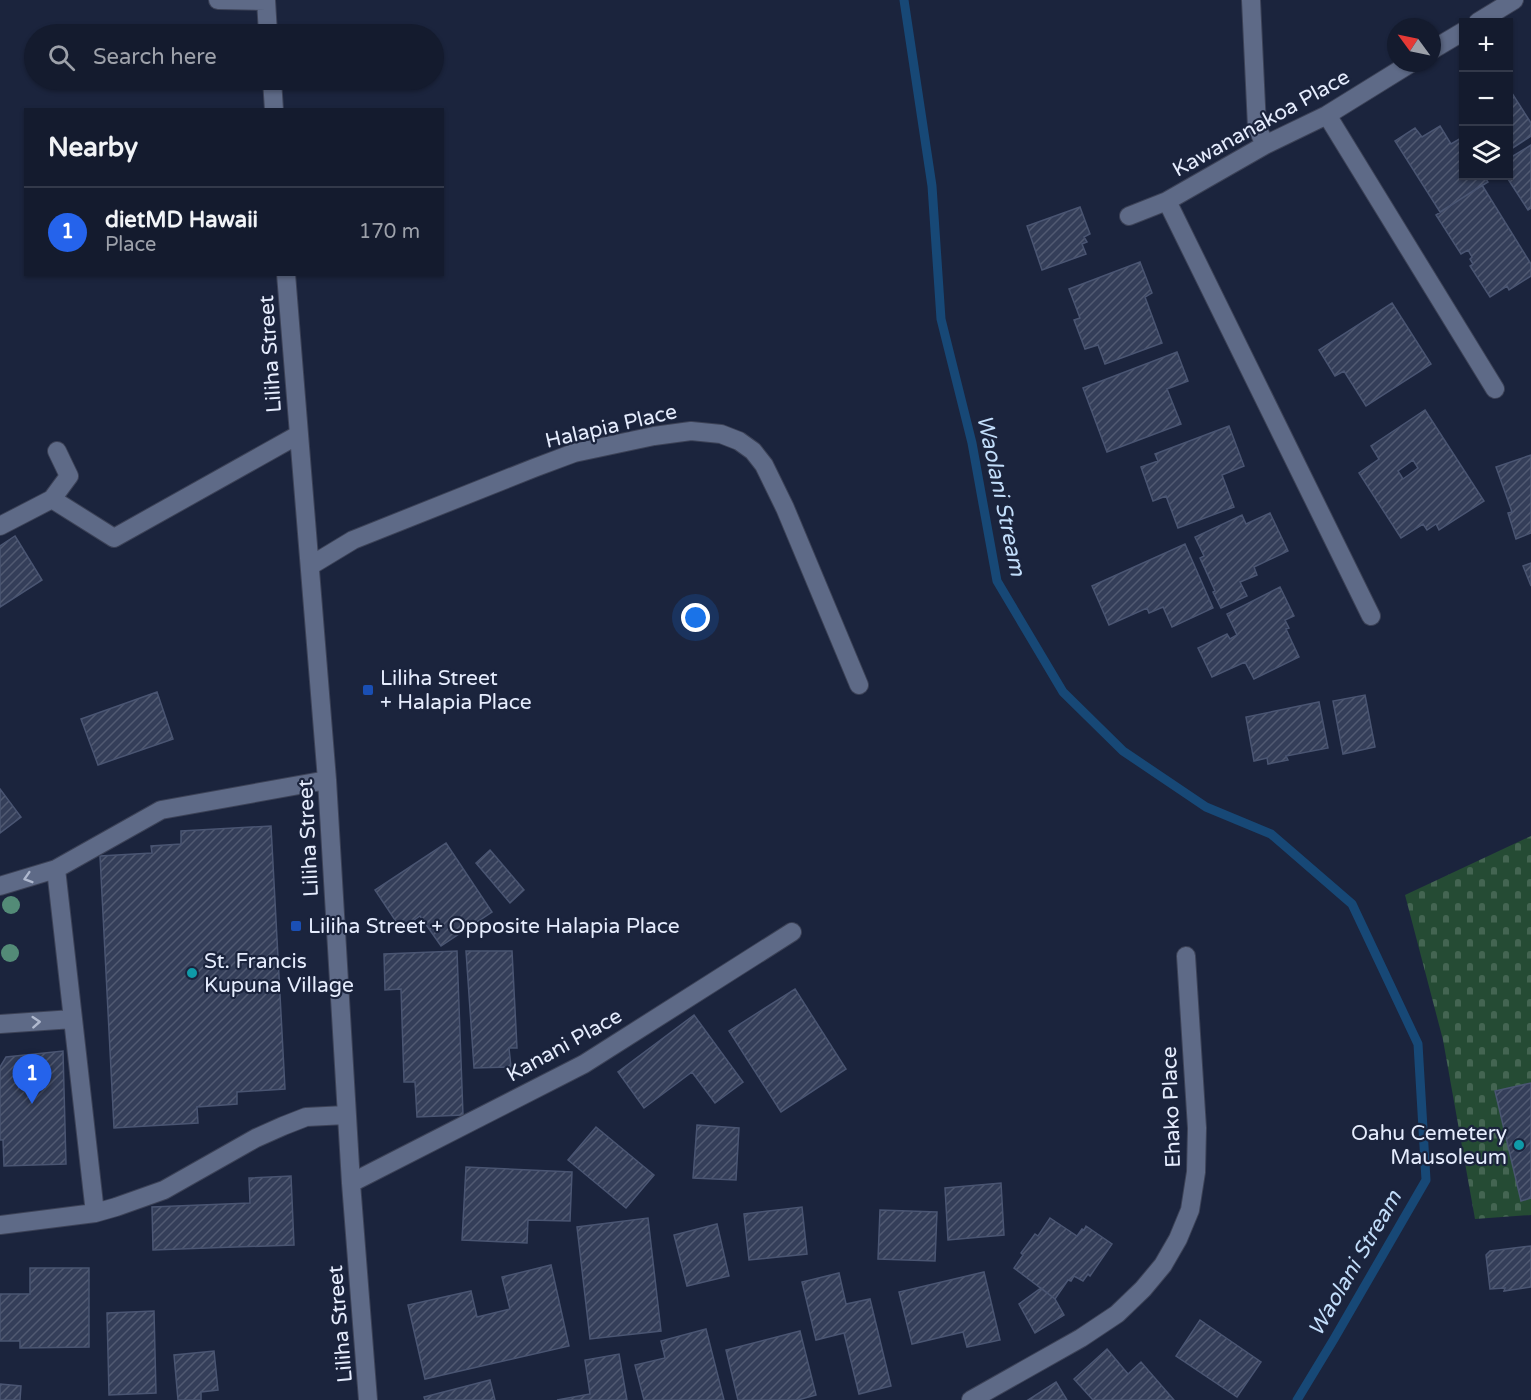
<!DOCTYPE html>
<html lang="en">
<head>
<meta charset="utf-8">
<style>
	:root { --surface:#141b2e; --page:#1d2436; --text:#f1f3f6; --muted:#9da1aa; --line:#33394a; --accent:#2563eb }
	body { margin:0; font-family:"Varela Round",sans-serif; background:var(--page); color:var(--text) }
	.controls { position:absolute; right:18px; top:18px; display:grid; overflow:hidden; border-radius:0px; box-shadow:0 2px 4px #0004 }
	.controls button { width:54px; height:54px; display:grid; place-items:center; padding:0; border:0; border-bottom:2px solid var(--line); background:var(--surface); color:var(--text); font:30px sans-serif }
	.compass { position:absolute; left:1387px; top:18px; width:54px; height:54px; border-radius:50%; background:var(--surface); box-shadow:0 2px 4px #0004; rotate:303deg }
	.you { position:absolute; left:696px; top:618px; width:21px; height:21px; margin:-15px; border:4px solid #fff; border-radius:50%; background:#1a73e8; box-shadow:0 0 0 9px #1a73e833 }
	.badge { display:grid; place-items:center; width:39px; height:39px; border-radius:50%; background:var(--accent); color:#fff; font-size:20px; font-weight:700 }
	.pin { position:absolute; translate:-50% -50px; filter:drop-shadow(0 2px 3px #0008) }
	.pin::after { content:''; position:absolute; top:32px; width:21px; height:18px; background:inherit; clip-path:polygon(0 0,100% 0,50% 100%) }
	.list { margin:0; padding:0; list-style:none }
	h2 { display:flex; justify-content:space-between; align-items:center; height:78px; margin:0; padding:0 24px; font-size:26px }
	h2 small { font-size:20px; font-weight:400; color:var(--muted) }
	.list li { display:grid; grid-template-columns:39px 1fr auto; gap:18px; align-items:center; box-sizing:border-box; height:90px; padding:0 24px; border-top:2px solid var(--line) }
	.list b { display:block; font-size:22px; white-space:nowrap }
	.list p { margin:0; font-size:20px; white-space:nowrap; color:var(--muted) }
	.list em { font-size:20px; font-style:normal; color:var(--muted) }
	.icon { flex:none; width:33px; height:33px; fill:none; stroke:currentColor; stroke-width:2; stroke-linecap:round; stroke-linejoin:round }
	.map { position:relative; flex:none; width:1531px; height:1400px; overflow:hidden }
	.search { position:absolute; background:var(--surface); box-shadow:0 2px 4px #0004; left:24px; top:24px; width:420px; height:66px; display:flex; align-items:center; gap:15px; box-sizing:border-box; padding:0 21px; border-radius:33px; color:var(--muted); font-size:22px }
	.panel { position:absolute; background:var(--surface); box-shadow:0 2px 4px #0004; left:24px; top:108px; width:420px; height:168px; border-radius:0px }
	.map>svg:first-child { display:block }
</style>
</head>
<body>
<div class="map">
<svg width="1531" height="1400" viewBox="0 0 1531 1400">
	<defs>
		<pattern id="cemetery-stones" width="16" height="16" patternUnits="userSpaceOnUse" patternTransform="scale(1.5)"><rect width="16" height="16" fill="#254b34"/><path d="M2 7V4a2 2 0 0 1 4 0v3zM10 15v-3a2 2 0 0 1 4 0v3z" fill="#446552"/></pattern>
		<pattern id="building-hatch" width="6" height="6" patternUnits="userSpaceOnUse" patternTransform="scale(1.5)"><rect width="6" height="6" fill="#343e59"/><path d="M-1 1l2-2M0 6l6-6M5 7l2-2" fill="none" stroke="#515a72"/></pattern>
	</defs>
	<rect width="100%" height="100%" fill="#1b243d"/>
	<path fill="url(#cemetery-stones)" d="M1531,836V1215L1475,1219L1443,1040L1405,895Z"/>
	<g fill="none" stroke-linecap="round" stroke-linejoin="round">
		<path stroke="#174876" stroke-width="9" d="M904,0L932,186L941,319L972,443L997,581L1063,692L1123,751L1206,807L1271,834L1352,904L1418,1044L1426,1180L1334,1339L1297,1400"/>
	</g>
	<path fill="url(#building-hatch)" stroke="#4a5572" stroke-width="1.5" fill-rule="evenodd" d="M1508,87L1531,123V136L1508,151Z
		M1440,126L1451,144L1461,138L1464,143V176H1484L1488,182L1440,212L1395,141L1415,128L1422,137Z
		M1531,145V208L1528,210L1506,176H1508V159Z
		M1482,185L1531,264V276L1509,290L1507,286L1490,297L1470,266L1473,264L1470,259L1472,257L1468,250L1461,254L1436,215Z
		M1080,207L1090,234L1084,237L1087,242L1082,244L1086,254L1042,270L1027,226Z
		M1140,262L1152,293L1145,297L1162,343L1105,364L1098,345L1085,349L1074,320L1080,318L1069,289Z
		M1392,303L1431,364L1366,406L1344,371L1335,376L1319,350Z
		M1177,352L1188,381L1167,389L1181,424L1107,452L1083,388Z
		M1425,410L1484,501L1439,530L1436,524L1427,530L1423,524L1401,538L1359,473L1379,459L1371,446ZM1413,460L1418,468L1403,479L1398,471Z
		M1229,426L1244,466L1222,475L1234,507L1178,528L1166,496L1153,501L1141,467L1158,461L1155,454Z
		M1531,455V533L1516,539L1508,513L1512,512L1496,467Z
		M1270,513L1288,551L1254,567L1257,575L1240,582L1247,596L1221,608L1213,592L1215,591L1200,558L1204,556L1195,537L1242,515L1246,524Z
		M15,536L42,580L0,607V546Z
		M1185,544L1213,608L1172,627L1163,607L1149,613L1147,608L1109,625L1092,586Z
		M1531,563V586L1523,566Z
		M1280,587L1294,616L1285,620L1289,628L1286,629L1299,657L1254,679L1245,662L1212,677L1198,648L1227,634L1230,639L1237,635L1227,614Z
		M157,692L173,739L98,765L81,719Z
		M1365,695L1375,747L1343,754L1333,701Z
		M1319,702L1328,748L1286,756L1288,760L1268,764L1267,758L1254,761L1246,717Z
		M0,789L21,817L0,833Z
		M271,826L285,1089L237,1092V1104L197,1107L198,1123L114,1128L100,856L152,853L151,846L181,844V831Z
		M446,843L492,912L441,946L420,916L401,929L375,890Z
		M490,850L524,890L510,903L476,863Z
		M457,951L463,1115L417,1117L415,1082H404L401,989L385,990L384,954Z
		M466,951H512L517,1048H509L511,1067L474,1068Z
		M795,989L846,1069L781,1112L729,1031Z
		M694,1015L743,1082L715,1103L692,1072L644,1108L618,1072Z
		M63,1051L66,1164L4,1166L3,1140H0V1067L6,1057Z
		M1531,1083V1198L1521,1201L1495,1091Z
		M697,1125L739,1128L736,1180L693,1178Z
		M596,1127L654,1175L626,1208L568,1160Z
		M466,1167L572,1172L570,1221L528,1220L527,1243L462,1240Z
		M291,1176L294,1245L153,1250L152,1207L250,1203L249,1178Z
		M1001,1183L1004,1235L948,1240L945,1188Z
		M802,1207L807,1254L749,1260L744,1214Z
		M880,1210L937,1212L935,1261L878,1259Z
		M648,1218L661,1331L590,1339L577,1227Z
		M1050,1218L1077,1236L1082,1229L1084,1230L1086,1226L1112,1244L1090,1276L1088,1274L1083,1281L1074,1276L1071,1281L1068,1280L1055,1299L1014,1268L1023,1255L1021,1253L1035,1234L1038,1236Z
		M717,1224L729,1276L687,1286L674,1235Z
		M1531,1246V1287L1504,1291L1505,1288L1490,1289L1486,1255L1490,1251Z
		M551,1265L569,1346L425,1379L408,1305L471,1291L477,1317L510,1309L502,1277Z
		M30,1268H89V1347L20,1348V1341H0V1294H30Z
		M984,1272L1000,1340L967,1347L963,1332L912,1344L899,1292Z
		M839,1273L846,1304L870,1299L891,1386L859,1394L844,1333L816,1340L802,1282Z
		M1041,1288L1055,1299L1064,1315L1035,1333L1019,1304Z
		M154,1311L156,1393L109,1395L107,1313Z
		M1200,1320L1261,1362L1237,1397L1176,1356Z
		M706,1329L724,1400H644L635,1365L665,1358L661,1341Z
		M800,1331L816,1395L798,1400H738L726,1350Z
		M1107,1349L1128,1374L1141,1362L1174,1400H1093L1074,1379Z
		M214,1351L218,1390L201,1392V1400H178L174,1355Z
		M619,1354L627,1400H557L590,1394L585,1360Z
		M490,1380L495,1400H425L424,1397Z
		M1056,1382L1067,1400H1028Z
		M0,1384L21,1386L20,1400H0Z"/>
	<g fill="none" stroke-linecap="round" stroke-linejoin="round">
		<defs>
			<path id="minor" d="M218,0L266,1
				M266,0L268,34
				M1251,0L1257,127L1265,145
				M1478,22L1514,0
				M1432,50L1464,31
				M272,80L274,110
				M1327,115L1495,389
				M1167,201L1371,616
				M1129,216L1167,201L1265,145L1327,115L1411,63
				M286,274L327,780L351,1183L368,1400
				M52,499L69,476L57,451
				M0,526L52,499L114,538L298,435
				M310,566L353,540L534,468L574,453L654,436L691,431L721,434L739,441L753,451L764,465L785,508L859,685
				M0,886L56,869
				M0,1024L73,1019
				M351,1183L584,1064L792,932
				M95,1213L56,869L161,810L327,780
				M0,1225L95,1213L116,1207L164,1190L256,1138L283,1126L306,1117L346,1115
				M971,1400L1081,1338L1117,1314L1143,1289L1163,1265L1178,1239L1190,1210L1196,1172L1197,1128L1186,956"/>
		</defs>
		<use href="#minor" stroke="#3c4257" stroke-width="20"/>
		<use href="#minor" stroke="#5e6a87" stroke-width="18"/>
	</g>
	<g fill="#538b77">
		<circle cx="11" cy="905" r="9"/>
		<circle cx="10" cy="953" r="9"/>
	</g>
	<defs><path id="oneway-chevron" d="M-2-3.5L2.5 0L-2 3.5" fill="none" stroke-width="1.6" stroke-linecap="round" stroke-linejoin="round" transform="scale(1.5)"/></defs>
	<g stroke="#afb8ce">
		<use href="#oneway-chevron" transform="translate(28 878) rotate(163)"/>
		<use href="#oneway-chevron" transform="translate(36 1022) rotate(-4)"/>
	</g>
	<g fill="#1a4fb4" stroke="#1b243d" stroke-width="2">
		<rect x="362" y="684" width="12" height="12" rx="3"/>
		<rect x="290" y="920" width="12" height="12" rx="3"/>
	</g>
	<g fill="#0f9aa8" stroke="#1b243d" stroke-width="2">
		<circle cx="192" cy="973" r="6"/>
		<circle cx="1519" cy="1145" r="6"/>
	</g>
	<g text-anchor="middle" stroke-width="4.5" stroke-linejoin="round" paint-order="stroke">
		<g font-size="21" fill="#e5ecfd" stroke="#1b243d">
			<text transform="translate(1261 123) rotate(-29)" y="7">Kawananakoa Place</text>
			<text transform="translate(270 354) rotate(-94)" y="7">Liliha Street</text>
			<text transform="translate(611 426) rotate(-13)" y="7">Halapia Place</text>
			<text transform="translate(308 838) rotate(-93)" y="7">Liliha Street</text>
			<text transform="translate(564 1045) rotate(-29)" y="7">Kanani Place</text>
			<text transform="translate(1171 1107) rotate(-92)" y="7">Ehako Place</text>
			<text transform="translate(340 1324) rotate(-95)" y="7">Liliha Street</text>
		</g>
		<g font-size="21" fill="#e5ecfd" stroke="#1b243d" text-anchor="start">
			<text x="380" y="685">Liliha Street<tspan x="380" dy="24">+ Halapia Place</tspan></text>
			<text x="308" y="933">Liliha Street + Opposite Halapia Place</text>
			<text x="204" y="968">St. Francis<tspan x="204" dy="24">Kupuna Village</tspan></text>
			<text x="1507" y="1140" text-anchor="end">Oahu Cemetery<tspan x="1507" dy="24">Mausoleum</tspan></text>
		</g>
		<g font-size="22" font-style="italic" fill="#c2ddfa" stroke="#1b243d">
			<text transform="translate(1002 495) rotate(78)" y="8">Waolani Stream</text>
			<text transform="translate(1354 1263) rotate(-60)" y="8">Waolani Stream</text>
		</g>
	</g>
</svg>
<div class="controls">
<button>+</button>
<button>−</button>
<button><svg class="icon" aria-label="layers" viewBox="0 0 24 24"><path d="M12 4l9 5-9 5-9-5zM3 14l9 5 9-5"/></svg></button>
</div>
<svg class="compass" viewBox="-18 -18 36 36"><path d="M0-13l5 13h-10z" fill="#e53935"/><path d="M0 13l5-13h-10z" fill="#9da1aa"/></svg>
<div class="you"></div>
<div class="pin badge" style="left:32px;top:1104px">1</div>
<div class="search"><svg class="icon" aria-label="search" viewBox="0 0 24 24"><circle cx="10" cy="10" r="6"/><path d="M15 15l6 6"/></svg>Search here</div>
<section class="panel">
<h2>Nearby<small></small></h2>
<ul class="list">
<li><span class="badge">1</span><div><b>dietMD Hawaii</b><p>Place</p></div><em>170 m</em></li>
</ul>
</section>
</div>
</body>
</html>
